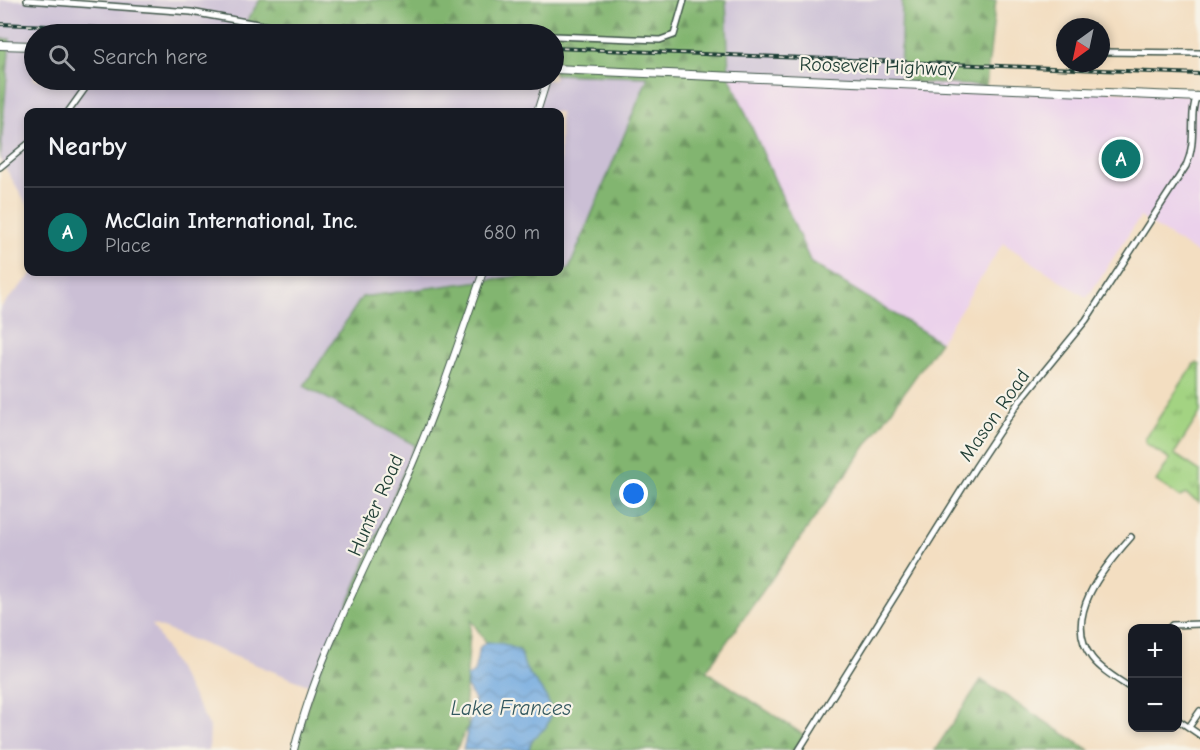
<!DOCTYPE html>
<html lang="en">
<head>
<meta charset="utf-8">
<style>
	:root { --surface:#171b24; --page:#20242c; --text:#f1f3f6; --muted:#9ea1a6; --line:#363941; --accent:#0f766e }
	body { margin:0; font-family:"Comic Neue",sans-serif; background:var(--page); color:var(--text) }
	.controls { position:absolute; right:18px; bottom:18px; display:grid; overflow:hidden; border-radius:12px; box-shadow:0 3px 9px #0003 }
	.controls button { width:54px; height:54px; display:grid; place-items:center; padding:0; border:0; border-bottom:2px solid var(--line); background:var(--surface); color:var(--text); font:30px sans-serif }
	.compass { position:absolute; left:1056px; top:18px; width:54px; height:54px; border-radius:50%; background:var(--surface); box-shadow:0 3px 9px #0003; rotate:213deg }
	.you { position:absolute; left:634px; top:494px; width:21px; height:21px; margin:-15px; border:4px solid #fff; border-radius:50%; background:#1a73e8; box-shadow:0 0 0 9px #1a73e833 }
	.badge { display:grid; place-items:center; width:39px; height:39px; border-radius:50%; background:var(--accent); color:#fff; font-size:20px; font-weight:700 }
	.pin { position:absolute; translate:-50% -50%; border:3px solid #fff; box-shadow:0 2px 6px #0006 }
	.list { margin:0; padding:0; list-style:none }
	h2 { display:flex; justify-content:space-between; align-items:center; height:78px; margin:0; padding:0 24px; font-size:26px }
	h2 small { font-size:20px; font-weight:400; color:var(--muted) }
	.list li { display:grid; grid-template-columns:39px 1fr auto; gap:18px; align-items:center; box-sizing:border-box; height:90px; padding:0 24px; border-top:2px solid var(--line) }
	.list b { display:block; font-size:22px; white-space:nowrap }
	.list p { margin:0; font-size:20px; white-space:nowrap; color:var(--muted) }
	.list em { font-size:20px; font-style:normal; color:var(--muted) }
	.icon { flex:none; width:33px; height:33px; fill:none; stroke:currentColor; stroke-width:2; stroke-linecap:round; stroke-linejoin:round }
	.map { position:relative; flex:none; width:1200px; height:750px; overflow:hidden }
	.search { position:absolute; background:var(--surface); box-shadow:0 3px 9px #0003; left:24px; top:24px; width:540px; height:66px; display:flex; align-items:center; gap:15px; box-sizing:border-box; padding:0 21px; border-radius:33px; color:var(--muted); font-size:22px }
	.panel { position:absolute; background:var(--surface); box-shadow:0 3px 9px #0003; left:24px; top:108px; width:540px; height:168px; border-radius:12px }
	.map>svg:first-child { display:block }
</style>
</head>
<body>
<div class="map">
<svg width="1200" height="750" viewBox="0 0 1200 750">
	<defs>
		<pattern id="forest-firs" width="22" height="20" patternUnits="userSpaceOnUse" patternTransform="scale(1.5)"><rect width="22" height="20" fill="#82b570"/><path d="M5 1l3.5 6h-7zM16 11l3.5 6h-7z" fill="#6a945d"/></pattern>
		<pattern id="park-tufts" width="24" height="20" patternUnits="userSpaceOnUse" patternTransform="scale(1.5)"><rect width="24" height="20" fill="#a3d382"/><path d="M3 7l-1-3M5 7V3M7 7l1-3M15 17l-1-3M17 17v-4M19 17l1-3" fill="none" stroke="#84ac6b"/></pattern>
		<pattern id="water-waves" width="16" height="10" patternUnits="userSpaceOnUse" patternTransform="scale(1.5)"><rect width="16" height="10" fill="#70a8df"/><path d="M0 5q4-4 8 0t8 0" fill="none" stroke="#5b8ab6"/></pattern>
	</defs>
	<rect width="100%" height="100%" fill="#f7f3e8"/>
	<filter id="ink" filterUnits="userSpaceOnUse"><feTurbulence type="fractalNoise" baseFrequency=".0167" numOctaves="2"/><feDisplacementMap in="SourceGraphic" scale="12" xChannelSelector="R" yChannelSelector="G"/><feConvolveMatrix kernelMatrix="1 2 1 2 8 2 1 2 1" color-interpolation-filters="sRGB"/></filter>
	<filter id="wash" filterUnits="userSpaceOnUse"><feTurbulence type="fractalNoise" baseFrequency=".008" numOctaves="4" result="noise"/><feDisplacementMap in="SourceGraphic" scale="24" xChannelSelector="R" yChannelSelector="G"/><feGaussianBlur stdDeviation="1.35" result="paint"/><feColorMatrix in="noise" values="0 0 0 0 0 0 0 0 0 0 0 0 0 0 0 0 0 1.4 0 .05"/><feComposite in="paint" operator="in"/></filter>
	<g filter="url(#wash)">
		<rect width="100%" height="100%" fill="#f3dec1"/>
		<path fill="#ebd1eb" d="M729,75L1200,95V255L1140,217L1087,298L1003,243L940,342L811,263Z"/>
		<path fill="#cbbfd5" d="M0,0H260L238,34H34V80H554V74L648,77L569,269L560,270V112H28V206L0,159L10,39H0Z
			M726,0H902L900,82L729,75Z
			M34,272H548L362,297L304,386L415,444L313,687L152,624L210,727L209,750H0V308Z"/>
		<path fill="url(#forest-firs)" stroke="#507952" stroke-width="1.5" d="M260,0H726L729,75L811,263L940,342L706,671L804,735L794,750H527L549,712L534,695L505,670L471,620L465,700L468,726L456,750H295L313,687L415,445L304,386L362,297L569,269L648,77L554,74V34H238Z
			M902,0H996L986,86L900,82Z
			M0,39H10L0,159Z
			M981,680L1089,750H935Z"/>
		<path fill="url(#park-tufts)" stroke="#61885b" stroke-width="1.5" d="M1197,363L1200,365V413L1174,454L1200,471V503L1186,494L1180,497L1156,481L1170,459L1146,444L1145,439L1194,364Z"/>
		<path fill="url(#water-waves)" stroke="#48728a" stroke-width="1.5" d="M487,642L504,644L520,651C523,657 523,664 526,669C535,684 562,705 545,728C538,736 530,738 529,750H463L475,701L467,686V677L474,672L480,647Z"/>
	</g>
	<g filter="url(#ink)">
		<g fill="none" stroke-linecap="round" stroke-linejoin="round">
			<defs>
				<path id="minor" d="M27,0L191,12L285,29L329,27L517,34
					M554,36L660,40L674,35L684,0
					M1062,52H1065
					M1101,52L1200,53
					M68,112L91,80
					M0,167L28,144
					M1131,537C1104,567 1061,618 1092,658C1102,671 1119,680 1132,689
					M1169,628L1172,625L1200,624
					M1178,720L1200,735
					M1189,727L1200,711
					M799,750L975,468L1018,403L1086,320L1186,166C1198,139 1188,115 1197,96"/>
				<path id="tertiary" d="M537,112L547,80
					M294,750C317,657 364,572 403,485C435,416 458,343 483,272"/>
				<path id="primary" d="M0,45L34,46
					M554,69L1200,97"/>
			</defs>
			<use href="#minor" stroke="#3f5549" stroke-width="8"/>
			<use href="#tertiary" stroke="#3f5549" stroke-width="8"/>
			<use href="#primary" stroke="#3f5549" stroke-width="10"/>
			<use href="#minor" stroke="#fff" stroke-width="5"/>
			<use href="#tertiary" stroke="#fff" stroke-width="6"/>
			<use href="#primary" stroke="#fff" stroke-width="8"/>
			<defs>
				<path id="rail" d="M0,24L245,34
					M554,48L1200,74"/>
			</defs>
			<use href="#rail" stroke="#1f3d34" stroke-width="4"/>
			<use href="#rail" stroke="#f7f3e8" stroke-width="1.5" stroke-dasharray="4.5" stroke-linecap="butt"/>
		</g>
	</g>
	<g text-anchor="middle" stroke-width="4.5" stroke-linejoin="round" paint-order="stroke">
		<g font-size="20" fill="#1f3d34" stroke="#f7f3e8">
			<text transform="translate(878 66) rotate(2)" y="7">Roosevelt Highway</text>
			<text transform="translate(994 415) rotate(-55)" y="7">Mason Road</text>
			<text transform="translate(375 505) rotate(-66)" y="7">Hunter Road</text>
		</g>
		<g font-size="21" font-style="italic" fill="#33585f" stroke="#f7f3e8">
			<text x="511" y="715">Lake Frances</text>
		</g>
	</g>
</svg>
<div class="controls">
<button>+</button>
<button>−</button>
</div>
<svg class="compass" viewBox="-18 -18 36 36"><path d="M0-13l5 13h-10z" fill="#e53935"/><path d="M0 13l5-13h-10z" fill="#9ea1a6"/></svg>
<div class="you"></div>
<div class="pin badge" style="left:1121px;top:159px">A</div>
<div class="search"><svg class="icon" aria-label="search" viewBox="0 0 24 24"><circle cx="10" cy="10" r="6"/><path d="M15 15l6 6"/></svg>Search here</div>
<section class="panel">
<h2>Nearby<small></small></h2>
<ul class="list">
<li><span class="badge">A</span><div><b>McClain International, Inc.</b><p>Place</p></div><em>680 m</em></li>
</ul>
</section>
</div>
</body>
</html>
